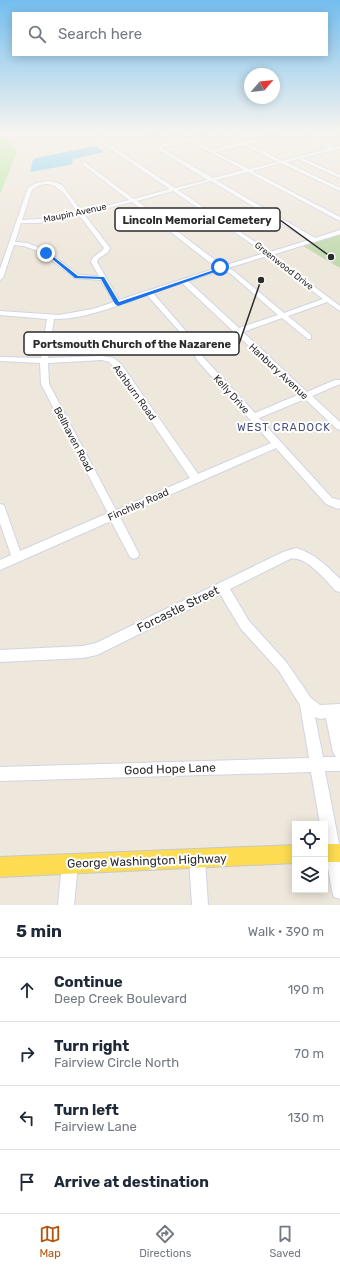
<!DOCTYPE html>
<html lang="en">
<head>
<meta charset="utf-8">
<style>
	:root { --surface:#fff; --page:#f2f2f3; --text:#1f2937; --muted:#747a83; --line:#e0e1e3; --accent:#b45309 }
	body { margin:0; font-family:Rubik,sans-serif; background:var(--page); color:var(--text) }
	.controls { position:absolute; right:12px; bottom:12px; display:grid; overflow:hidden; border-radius:0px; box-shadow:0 2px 10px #0003 }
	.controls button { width:36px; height:36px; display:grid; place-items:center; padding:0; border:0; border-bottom:1px solid var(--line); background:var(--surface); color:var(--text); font:20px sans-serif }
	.compass { position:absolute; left:244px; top:68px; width:36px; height:36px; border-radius:50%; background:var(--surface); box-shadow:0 2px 10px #0003; rotate:62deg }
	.stop { position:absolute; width:12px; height:12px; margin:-9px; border:3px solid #1a73e8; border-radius:50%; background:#fff }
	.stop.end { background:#1a73e8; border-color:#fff; box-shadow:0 1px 4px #0008 }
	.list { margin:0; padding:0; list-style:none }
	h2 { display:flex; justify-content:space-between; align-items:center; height:52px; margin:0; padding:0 16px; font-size:17px }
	h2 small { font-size:13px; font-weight:400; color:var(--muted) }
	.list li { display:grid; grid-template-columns:26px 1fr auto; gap:12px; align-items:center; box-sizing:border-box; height:64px; padding:0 16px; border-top:1px solid var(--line) }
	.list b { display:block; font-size:15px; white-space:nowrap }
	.list p { margin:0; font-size:13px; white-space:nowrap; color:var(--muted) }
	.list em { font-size:13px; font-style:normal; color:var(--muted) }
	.icon { flex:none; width:22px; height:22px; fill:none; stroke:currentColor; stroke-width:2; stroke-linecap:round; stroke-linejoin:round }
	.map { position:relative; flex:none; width:340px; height:905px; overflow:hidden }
	.search { position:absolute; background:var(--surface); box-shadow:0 2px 10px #0003; left:12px; right:12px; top:12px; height:44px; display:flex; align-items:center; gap:10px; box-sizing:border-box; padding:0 14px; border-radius:0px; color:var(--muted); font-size:15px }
	.sheet { height:308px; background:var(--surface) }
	nav { display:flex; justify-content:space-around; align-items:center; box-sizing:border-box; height:56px; border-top:1px solid var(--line); background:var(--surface); font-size:11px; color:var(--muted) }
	nav a { display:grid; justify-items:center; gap:2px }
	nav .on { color:var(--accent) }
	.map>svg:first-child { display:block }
</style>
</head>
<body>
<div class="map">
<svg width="340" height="905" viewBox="0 0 340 905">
	<rect width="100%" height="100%" fill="#eee7dc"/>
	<path fill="#adea93" d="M0,135L10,142L17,152L0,194Z"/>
	<path fill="#c3dab1" d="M340,235V268L303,246Z"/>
	<path fill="#65cdfa" d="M95,146L104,152L73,159L72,164L69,165L30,172L33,160L36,158Z"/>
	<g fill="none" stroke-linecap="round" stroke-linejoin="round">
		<defs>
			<path id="minor" d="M85,132H90L110,146L174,132H182L113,147L175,188L208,180L157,149L160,145L216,133H225L245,142L290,132H298L334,147L340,146V148L336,150L302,158L340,175V178L298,159L286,162L340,188V191L281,163L252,171L340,217V221L248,172L216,180L315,238L340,230V234L272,255L340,306V311L327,302L288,316L311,335V339H308L282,318L243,332L307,392L335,380H340V384L312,396L340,422V430L337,429L305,399L259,418L332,498L340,500V508L338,509L326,504L276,448L120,517L139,554L138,557L134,559L130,557L111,521L0,570V560L11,555L0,523V504L4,505L5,508L20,551L108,513L41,384L40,363L0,361V357L41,358L47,319L0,315V311L59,315L93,309L114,302L101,280L75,278L41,252L24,246L14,245L3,278L0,280V269L28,188C38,180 51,179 62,185L82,212L129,200L82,164L84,162L134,199L170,189ZM294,133L330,148L282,161L248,144ZM216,135H223L240,143L212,150L193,140ZM189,141L244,170L213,178L161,148ZM244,145L278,162L249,169L215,152ZM211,181L309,240L270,252L178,190ZM44,184C61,183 69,201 78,213L39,219L22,220L32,190L38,186ZM173,191L264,252L265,253L223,266L137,201ZM132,202L217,268L119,300L97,262L98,259L108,252L110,248L84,214ZM80,216L104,248C101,254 93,254 91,262L99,276L79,275L45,250L27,243L15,242L21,223H39ZM267,256L270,259L323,299L284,313L234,271L228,268ZM222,270L230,273L278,315L239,328L188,281ZM182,283L233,331L196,343L153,293ZM147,295L188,341L197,360L271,443L198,474L121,364L114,358L102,356L48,358L54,319C87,319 118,305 147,295ZM236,334L300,394L255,413L203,357L198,347ZM102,360L109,362L115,368L190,478L116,510L49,384L48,363Z
				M296,548C314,553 327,566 340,579V592L336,591C325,580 306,555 290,559L230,589L249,621L287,663L311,698L320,705L340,704V771H325L340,848V899L334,897L332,891L325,851V824H320L311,772L0,781V767L309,758L300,705L279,671L241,629L220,594L97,655L83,658L0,662V650L83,646L96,643L283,552ZM315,717L320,719L326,718L333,752L336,757H323Z
				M197,851L203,853L205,859L208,905H192L189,859L191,853Z
				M70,856L76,858L78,864L74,905H58L62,864L64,858Z"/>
			<path id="major" d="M325,844H340V862H325Z
				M295,845V863L0,877V857Z"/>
		</defs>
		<use href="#minor" stroke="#d1d4e5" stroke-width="2"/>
		<use href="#major" stroke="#c8c8c8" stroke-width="2"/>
		<use href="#minor" fill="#fff" fill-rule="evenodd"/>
		<use href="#major" fill="#fddc51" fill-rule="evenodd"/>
	</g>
	<linearGradient id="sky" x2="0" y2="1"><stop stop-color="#73beef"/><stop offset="0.51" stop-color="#f7f4ef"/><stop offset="1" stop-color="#f7f4ef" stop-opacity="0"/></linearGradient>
	<rect width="340" height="259" fill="url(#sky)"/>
	<path fill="#1a73e8" d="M46,251L78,276L104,277L119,302L220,268L218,266L226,268L118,306L115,304L101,279L75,278L45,253Z"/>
	<g text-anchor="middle" stroke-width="4" stroke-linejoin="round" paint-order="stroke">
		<g font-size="9" fill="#2b2b2b" stroke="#fff">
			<text transform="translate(75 213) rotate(-12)" y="3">Maupin Avenue</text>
			<text transform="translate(284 266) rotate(38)" y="3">Greenwood Drive</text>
		</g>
		<g font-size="10" fill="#2b2b2b" stroke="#fff">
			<text transform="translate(279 371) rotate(43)" y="4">Hanbury Avenue</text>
			<text transform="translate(135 392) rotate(54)" y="4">Ashburn Road</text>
			<text transform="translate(232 394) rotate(48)" y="4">Kelly Drive</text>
			<text transform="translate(74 439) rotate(62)" y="4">Bellhaven Road</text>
			<text transform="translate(138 504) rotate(-24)" y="4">Finchley Road</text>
		</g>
		<g font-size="11" letter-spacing="1" fill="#474f80" stroke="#fff">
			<text x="284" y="431">WEST CRADOCK</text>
		</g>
		<g font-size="12" fill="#2b2b2b" stroke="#fff">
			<text transform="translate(178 609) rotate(-26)" y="4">Forcastle Street</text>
			<text transform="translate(170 769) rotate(-2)" y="4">Good Hope Lane</text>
			<text transform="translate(147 861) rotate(-2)" y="4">George Washington Highway</text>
		</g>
	</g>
	<path fill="none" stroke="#2b2b2b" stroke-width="1.5" d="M331 257L280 220M261 280L239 344"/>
	<g fill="#2b2b2b" stroke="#fff" stroke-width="1.5">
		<circle cx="331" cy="257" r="4"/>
		<circle cx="261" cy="280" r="4"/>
	</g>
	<g fill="#fff" stroke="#2b2b2b" stroke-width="1.5">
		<rect x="115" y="208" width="165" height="23" rx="4"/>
		<rect x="24" y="332" width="215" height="23" rx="4"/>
	</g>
	<g font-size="11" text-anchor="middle" font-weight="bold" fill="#2b2b2b">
		<text x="197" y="224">Lincoln Memorial Cemetery</text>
		<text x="132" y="348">Portsmouth Church of the Nazarene</text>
	</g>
</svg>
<div class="controls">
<button><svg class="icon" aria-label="locate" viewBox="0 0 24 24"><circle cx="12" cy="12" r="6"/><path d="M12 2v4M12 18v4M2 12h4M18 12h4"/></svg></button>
<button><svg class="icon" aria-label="layers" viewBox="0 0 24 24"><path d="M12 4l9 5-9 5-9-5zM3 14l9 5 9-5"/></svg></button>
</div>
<svg class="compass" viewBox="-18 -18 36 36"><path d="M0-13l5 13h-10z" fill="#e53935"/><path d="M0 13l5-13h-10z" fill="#747a83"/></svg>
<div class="stop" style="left:220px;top:267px"></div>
<div class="stop end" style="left:46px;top:253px"></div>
<div class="search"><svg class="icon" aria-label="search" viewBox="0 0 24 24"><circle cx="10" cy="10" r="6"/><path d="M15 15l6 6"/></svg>Search here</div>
</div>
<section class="sheet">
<h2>5 min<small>Walk · 390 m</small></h2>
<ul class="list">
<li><svg class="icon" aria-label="ahead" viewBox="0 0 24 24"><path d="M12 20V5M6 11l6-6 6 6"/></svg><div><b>Continue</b><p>Deep Creek Boulevard</p></div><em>190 m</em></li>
<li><svg class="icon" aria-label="right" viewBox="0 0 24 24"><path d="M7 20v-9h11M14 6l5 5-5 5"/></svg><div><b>Turn right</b><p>Fairview Circle North</p></div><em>70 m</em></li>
<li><svg class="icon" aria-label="left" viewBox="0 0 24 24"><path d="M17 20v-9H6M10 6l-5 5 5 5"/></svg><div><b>Turn left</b><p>Fairview Lane</p></div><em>130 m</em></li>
<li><svg class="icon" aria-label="arrive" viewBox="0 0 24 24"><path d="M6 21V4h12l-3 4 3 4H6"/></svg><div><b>Arrive at destination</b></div></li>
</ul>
</section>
<nav>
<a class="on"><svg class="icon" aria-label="map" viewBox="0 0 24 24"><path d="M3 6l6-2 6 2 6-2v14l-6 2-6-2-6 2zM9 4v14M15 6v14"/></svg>Map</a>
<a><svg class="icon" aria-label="directions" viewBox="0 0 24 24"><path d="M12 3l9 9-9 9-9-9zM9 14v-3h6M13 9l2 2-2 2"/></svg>Directions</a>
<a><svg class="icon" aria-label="saved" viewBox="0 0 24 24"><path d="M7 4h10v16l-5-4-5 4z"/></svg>Saved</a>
</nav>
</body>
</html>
